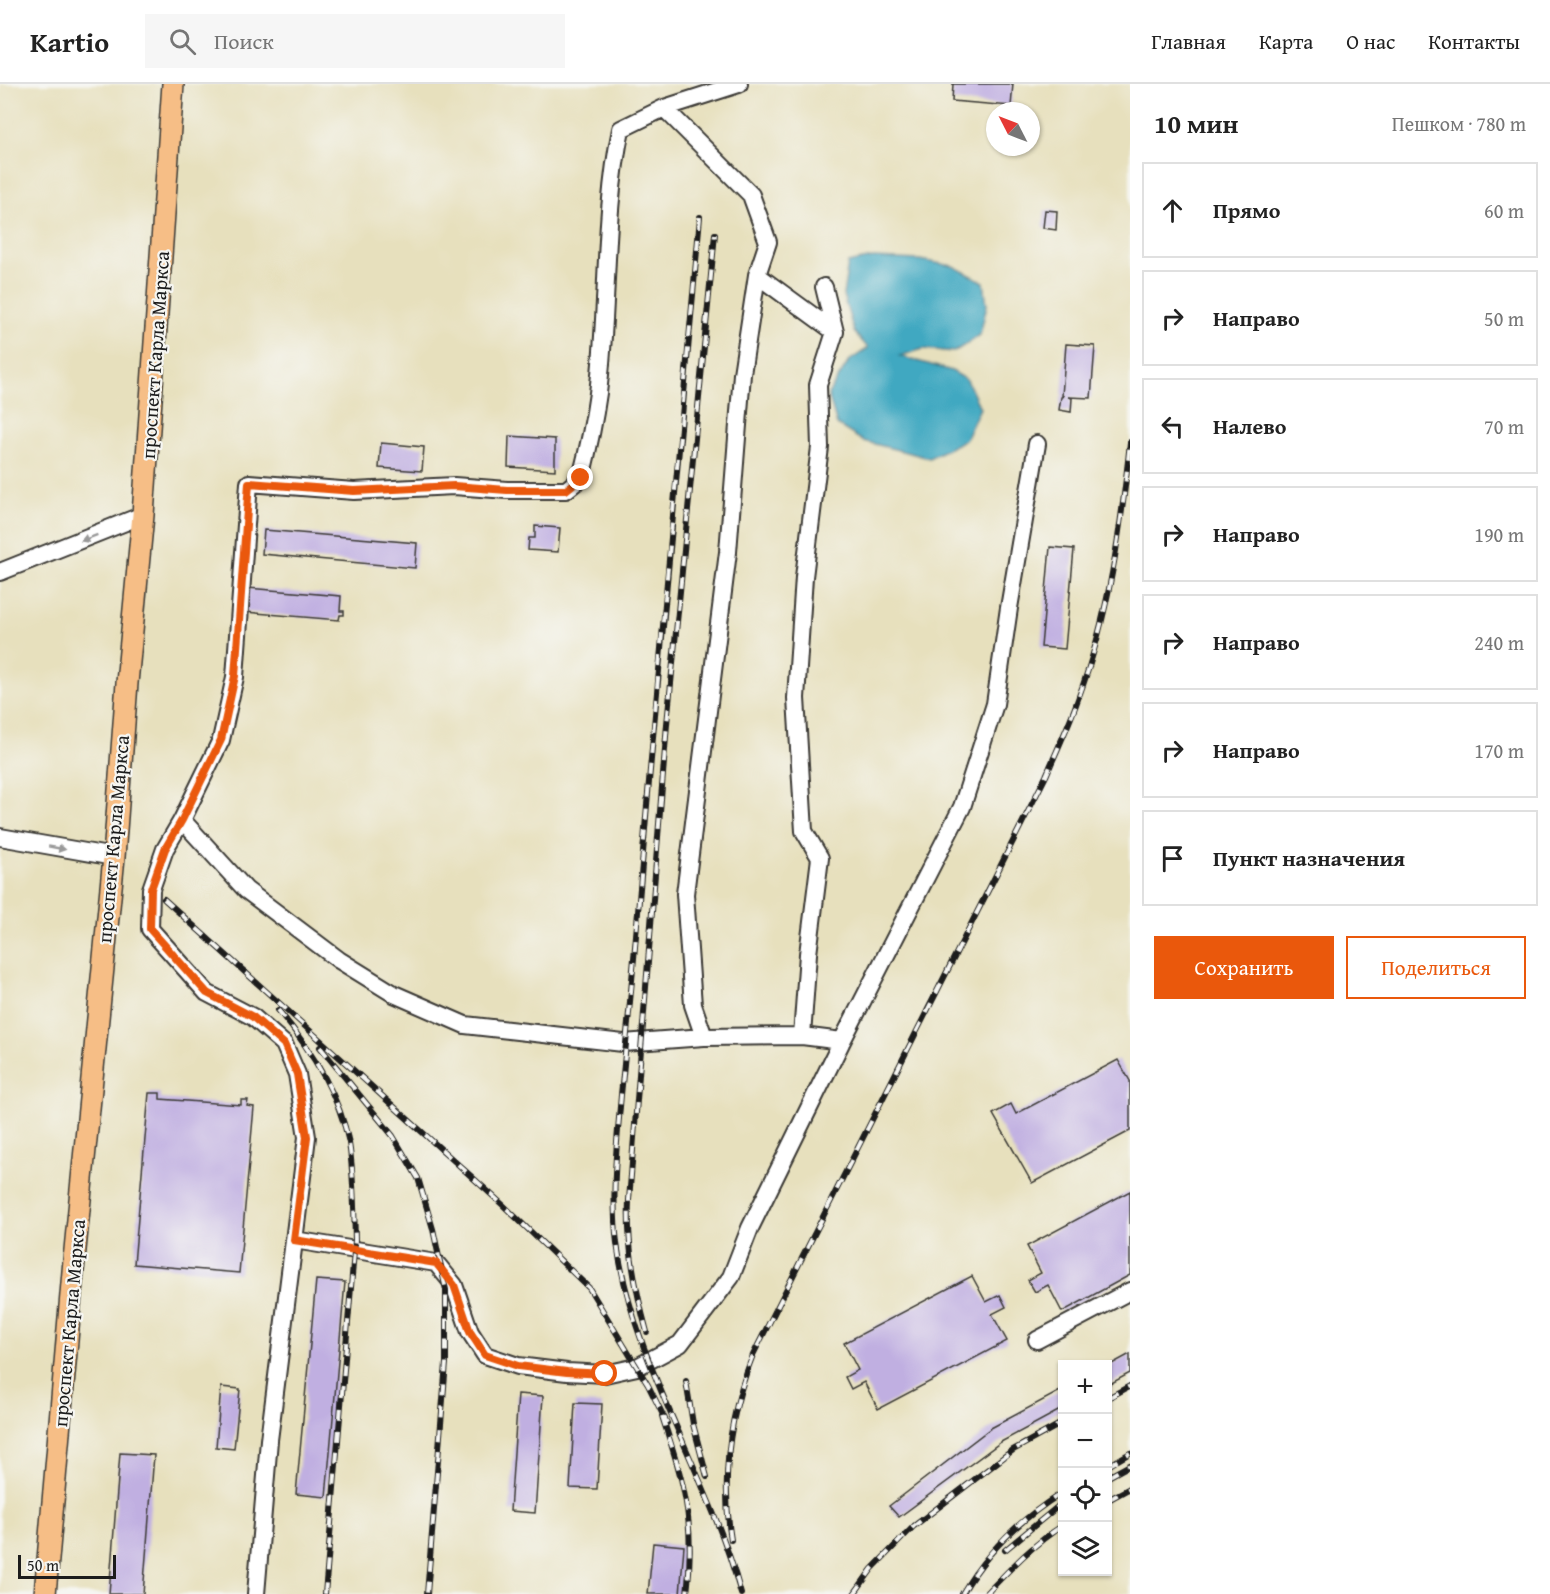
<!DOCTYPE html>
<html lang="ru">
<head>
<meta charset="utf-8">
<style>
	:root { --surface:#fff; --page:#f6f6f6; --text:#222; --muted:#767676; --line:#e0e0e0; --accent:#ea580c }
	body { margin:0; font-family:"Gentium Book Plus",serif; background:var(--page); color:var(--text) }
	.controls { position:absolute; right:18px; bottom:18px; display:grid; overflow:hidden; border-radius:0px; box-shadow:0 2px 4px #0004 }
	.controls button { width:54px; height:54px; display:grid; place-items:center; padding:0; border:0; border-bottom:2px solid var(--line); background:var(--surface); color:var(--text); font:30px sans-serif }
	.compass { position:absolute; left:986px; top:18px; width:54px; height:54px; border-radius:50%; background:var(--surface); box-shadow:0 2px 4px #0004; rotate:312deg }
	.scale { position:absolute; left:18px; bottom:15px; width:98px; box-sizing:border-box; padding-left:6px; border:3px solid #1c1c1c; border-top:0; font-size:16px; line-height:21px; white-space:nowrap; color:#1c1c1c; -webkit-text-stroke:4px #f6f6f2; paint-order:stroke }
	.stop { position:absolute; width:18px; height:18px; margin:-14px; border:4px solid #ea580c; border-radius:50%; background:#fff }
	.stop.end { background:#ea580c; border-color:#fff; box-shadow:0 2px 6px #0008 }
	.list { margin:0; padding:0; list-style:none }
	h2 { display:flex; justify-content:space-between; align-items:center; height:78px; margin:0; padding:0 24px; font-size:26px }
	h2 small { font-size:20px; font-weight:400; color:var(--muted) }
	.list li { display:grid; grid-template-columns:39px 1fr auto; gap:18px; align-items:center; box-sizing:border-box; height:96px; margin:0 12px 12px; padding:0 12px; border:2px solid var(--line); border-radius:0px }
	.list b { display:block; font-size:22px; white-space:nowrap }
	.list em { font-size:20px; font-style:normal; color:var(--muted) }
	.actions { display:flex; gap:12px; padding:18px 24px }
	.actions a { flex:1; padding:14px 0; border:2px solid var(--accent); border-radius:0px; text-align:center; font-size:21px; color:var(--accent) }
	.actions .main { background:var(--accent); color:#fff }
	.icon { flex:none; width:33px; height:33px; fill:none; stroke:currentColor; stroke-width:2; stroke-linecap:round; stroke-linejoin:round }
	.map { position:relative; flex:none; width:1130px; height:1510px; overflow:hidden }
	header { display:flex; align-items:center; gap:36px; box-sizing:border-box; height:84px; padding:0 30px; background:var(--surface); border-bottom:2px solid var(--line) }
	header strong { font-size:28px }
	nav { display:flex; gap:33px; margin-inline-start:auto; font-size:21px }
	.search { width:420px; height:54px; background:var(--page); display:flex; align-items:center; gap:15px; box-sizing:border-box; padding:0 21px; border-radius:0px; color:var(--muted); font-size:22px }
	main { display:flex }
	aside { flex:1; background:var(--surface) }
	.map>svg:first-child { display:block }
</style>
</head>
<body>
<header>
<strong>Kartio</strong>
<div class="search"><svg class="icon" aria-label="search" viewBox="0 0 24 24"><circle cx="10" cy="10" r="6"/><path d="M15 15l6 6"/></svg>Поиск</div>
<nav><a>Главная</a><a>Карта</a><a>О нас</a><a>Контакты</a></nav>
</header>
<main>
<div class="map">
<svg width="1130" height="1510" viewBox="0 0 1130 1510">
	<rect width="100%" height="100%" fill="#f6f6f2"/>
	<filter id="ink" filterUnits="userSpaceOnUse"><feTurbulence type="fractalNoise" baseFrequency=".0167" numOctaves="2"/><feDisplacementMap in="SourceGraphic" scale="12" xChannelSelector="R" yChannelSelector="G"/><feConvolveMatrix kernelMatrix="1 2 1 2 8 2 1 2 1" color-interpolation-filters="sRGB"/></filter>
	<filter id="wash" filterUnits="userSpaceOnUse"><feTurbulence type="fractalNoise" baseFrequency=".008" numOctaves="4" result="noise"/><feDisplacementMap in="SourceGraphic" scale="24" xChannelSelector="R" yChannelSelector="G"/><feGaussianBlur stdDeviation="1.35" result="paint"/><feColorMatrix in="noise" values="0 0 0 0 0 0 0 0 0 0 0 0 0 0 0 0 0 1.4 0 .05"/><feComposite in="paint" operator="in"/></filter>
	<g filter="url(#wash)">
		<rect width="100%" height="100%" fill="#e7e0bd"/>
		<path fill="#40a8c1" stroke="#2e626e" stroke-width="1.5" d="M873,174L920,176L953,182L984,198L987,221L980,251L954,268L923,265L900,272L952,287L967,296L980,324L965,356L929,374L863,357L837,341L828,310L849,277L868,264L854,248L843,211L848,179Z"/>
		<g id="blocks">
			<path fill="#c0afe1" d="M953,0H1013L1011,22L952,17Z
				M1045,126L1057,127L1056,146L1043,144Z
				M1066,260L1095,262L1091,314L1068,313L1072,314L1071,328L1059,326L1061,313L1064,312H1062Z
				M509,352L555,355V386L508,383Z
				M381,359L424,363L422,387L379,384Z
				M535,442L560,444L558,468L528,466L529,454H535Z
				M264,446L417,459L415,484L262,470Z
				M1050,463L1074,465L1065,565L1041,563Z
				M247,504L341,512L340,527H344V531H340L339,536L245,528Z
				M1118,976L1130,997V1047L1032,1099L993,1030L1011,1020L1016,1030Z
				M149,1009H160V1015L241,1021V1016H248L247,1022L254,1023L239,1189L134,1180Z
				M1130,1107V1191L1062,1228L1048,1201L1035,1208L1028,1196L1041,1189L1027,1162Z
				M972,1192L986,1218L1000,1211L1006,1223L992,1230L1007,1257L878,1325L864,1298L851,1305L845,1293L858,1286L844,1259Z
				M316,1196L345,1198L326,1413L296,1410Z
				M1130,1270V1289L1108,1301V1282Z
				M221,1303L240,1305L234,1365L216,1363Z
				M1062,1306V1325L1001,1358L899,1433L889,1422L991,1344Z
				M518,1310L543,1312L535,1429L510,1427Z
				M575,1319L602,1320L597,1405L570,1404Z
				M120,1369L154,1371L143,1510H109Z
				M653,1459L684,1462L680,1510H648Z"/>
		</g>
	</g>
	<g filter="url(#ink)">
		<use href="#blocks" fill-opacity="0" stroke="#3a3934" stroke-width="1.5"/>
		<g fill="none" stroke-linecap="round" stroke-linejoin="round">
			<defs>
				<path id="minor" d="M664,24L751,111L768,158L757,191L742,290L728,468L685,810L693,921L704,953
					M757,191L835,248
					M0,488L143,431
					M182,736L246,806L339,876L394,910L465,941L623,959L704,953L802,952L842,957
					M0,753L114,773
					M802,952L808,870L820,774L804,747L796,614L804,493L820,363L818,301L835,248L824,203
					M294,1156L436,1179L454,1201L470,1248L485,1271L518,1282L567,1288L605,1290L637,1283L680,1260L731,1193L750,1144L842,957L962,723L995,620L1009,524L1037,360
					M1037,1256L1130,1207
					M256,1510L269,1356L307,1053L297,990L284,960L253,933L207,909L150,845L151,805L165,765L182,736L221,656L235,593L249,399L354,407L454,402L507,406H566L581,394C588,366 594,338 598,309C609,221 603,132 621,45L664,24L739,0"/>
				<path id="major" d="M45,1510L74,1176L114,773L127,599L143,431L173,0"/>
			</defs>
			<use href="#minor" stroke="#3a3934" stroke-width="20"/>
			<use href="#major" stroke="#3a3934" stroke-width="24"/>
			<use href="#minor" stroke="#fff" stroke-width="16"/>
			<use href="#major" stroke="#f6be86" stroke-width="21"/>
			<defs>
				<path id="rail" d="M700,133C679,364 657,596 638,828C633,889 627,950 621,1011C617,1059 611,1110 617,1159C633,1281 709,1390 741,1510
					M164,815L503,1121L589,1204L648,1301L667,1339
					M278,926C310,964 339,1011 349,1059C354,1091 354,1124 355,1156L325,1510
					M320,963L393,1052L418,1094L433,1145L446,1206V1279L427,1510
					M647,1248C635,1204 627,1162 629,1116L667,640L715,150
					M686,1297L693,1340L707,1393
					M1108,1314L1130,1302
					M662,1332C670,1357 679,1382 684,1408C691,1441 691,1477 687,1510
					M1108,1382L1130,1369
					M1108,1393L1130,1381
					M1108,1416L1130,1404
					M731,1456C721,1393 729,1331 753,1271L1046,692C1057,666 1069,641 1078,615C1109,532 1121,445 1130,358
					M1005,1466L1062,1419
					M854,1510L872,1485L914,1442L1013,1366L1062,1339
					M962,1510C987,1467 1020,1435 1062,1409
					M986,1510C1010,1485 1033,1460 1062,1442"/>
			</defs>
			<use href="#rail" stroke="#1c1c1c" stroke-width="6"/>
			<use href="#rail" stroke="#f6f6f2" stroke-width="4" stroke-dasharray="11" stroke-linecap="butt"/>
		</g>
		<defs><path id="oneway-solid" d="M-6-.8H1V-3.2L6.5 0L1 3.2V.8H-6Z" transform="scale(1.5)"/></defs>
		<g fill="#999">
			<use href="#oneway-solid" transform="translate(89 454) rotate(159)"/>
			<use href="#oneway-solid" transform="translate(57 764) rotate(10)"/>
		</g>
	</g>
	<g fill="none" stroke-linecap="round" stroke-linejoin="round" filter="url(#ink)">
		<path stroke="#ea580c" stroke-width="8" d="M581,394L566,406H507L454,402L354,407L249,399L235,592L221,656L182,736L165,765L151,805L150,845L207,909L253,933L284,960L297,990L307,1053L294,1156L436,1179L454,1201L470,1248L485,1271L518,1282L567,1288L605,1290"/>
	</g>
	<g text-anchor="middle" stroke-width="4.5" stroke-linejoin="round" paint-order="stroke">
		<g font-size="20" fill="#1c1c1c" stroke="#f6f6f2">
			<text transform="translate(155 271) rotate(-86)" y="7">проспект Карла Маркса</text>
			<text transform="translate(113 755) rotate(-85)" y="7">проспект Карла Маркса</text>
			<text transform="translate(69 1239) rotate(-85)" y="7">проспект Карла Маркса</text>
		</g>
	</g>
</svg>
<div class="controls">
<button>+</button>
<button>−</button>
<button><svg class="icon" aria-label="locate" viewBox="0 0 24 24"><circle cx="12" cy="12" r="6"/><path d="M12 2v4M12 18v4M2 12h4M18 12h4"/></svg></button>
<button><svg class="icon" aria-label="layers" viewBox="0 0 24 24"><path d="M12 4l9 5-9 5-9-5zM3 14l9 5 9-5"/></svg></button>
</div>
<svg class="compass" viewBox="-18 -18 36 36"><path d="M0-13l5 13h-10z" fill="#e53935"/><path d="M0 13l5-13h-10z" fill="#767676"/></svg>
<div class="scale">50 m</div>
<div class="stop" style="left:605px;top:1290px"></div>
<div class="stop end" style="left:581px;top:394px"></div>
</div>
<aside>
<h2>10 мин<small>Пешком · 780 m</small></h2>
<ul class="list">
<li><svg class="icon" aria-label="ahead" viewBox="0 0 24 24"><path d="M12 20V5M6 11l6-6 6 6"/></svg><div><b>Прямо</b></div><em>60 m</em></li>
<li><svg class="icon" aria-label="right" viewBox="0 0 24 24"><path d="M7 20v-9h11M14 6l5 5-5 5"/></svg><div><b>Направо</b></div><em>50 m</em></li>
<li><svg class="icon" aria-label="left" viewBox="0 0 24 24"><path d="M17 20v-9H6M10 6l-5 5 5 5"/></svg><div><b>Налево</b></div><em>70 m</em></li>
<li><svg class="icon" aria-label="right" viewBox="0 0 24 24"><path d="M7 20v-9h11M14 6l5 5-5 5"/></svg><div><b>Направо</b></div><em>190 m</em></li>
<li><svg class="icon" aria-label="right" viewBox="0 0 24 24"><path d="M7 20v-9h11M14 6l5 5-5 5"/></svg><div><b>Направо</b></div><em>240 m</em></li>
<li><svg class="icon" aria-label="right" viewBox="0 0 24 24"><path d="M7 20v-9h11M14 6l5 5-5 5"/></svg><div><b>Направо</b></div><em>170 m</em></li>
<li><svg class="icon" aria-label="arrive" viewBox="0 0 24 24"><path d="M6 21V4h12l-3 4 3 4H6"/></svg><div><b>Пункт назначения</b></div></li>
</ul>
<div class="actions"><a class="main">Сохранить</a><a>Поделиться</a></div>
</aside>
</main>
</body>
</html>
